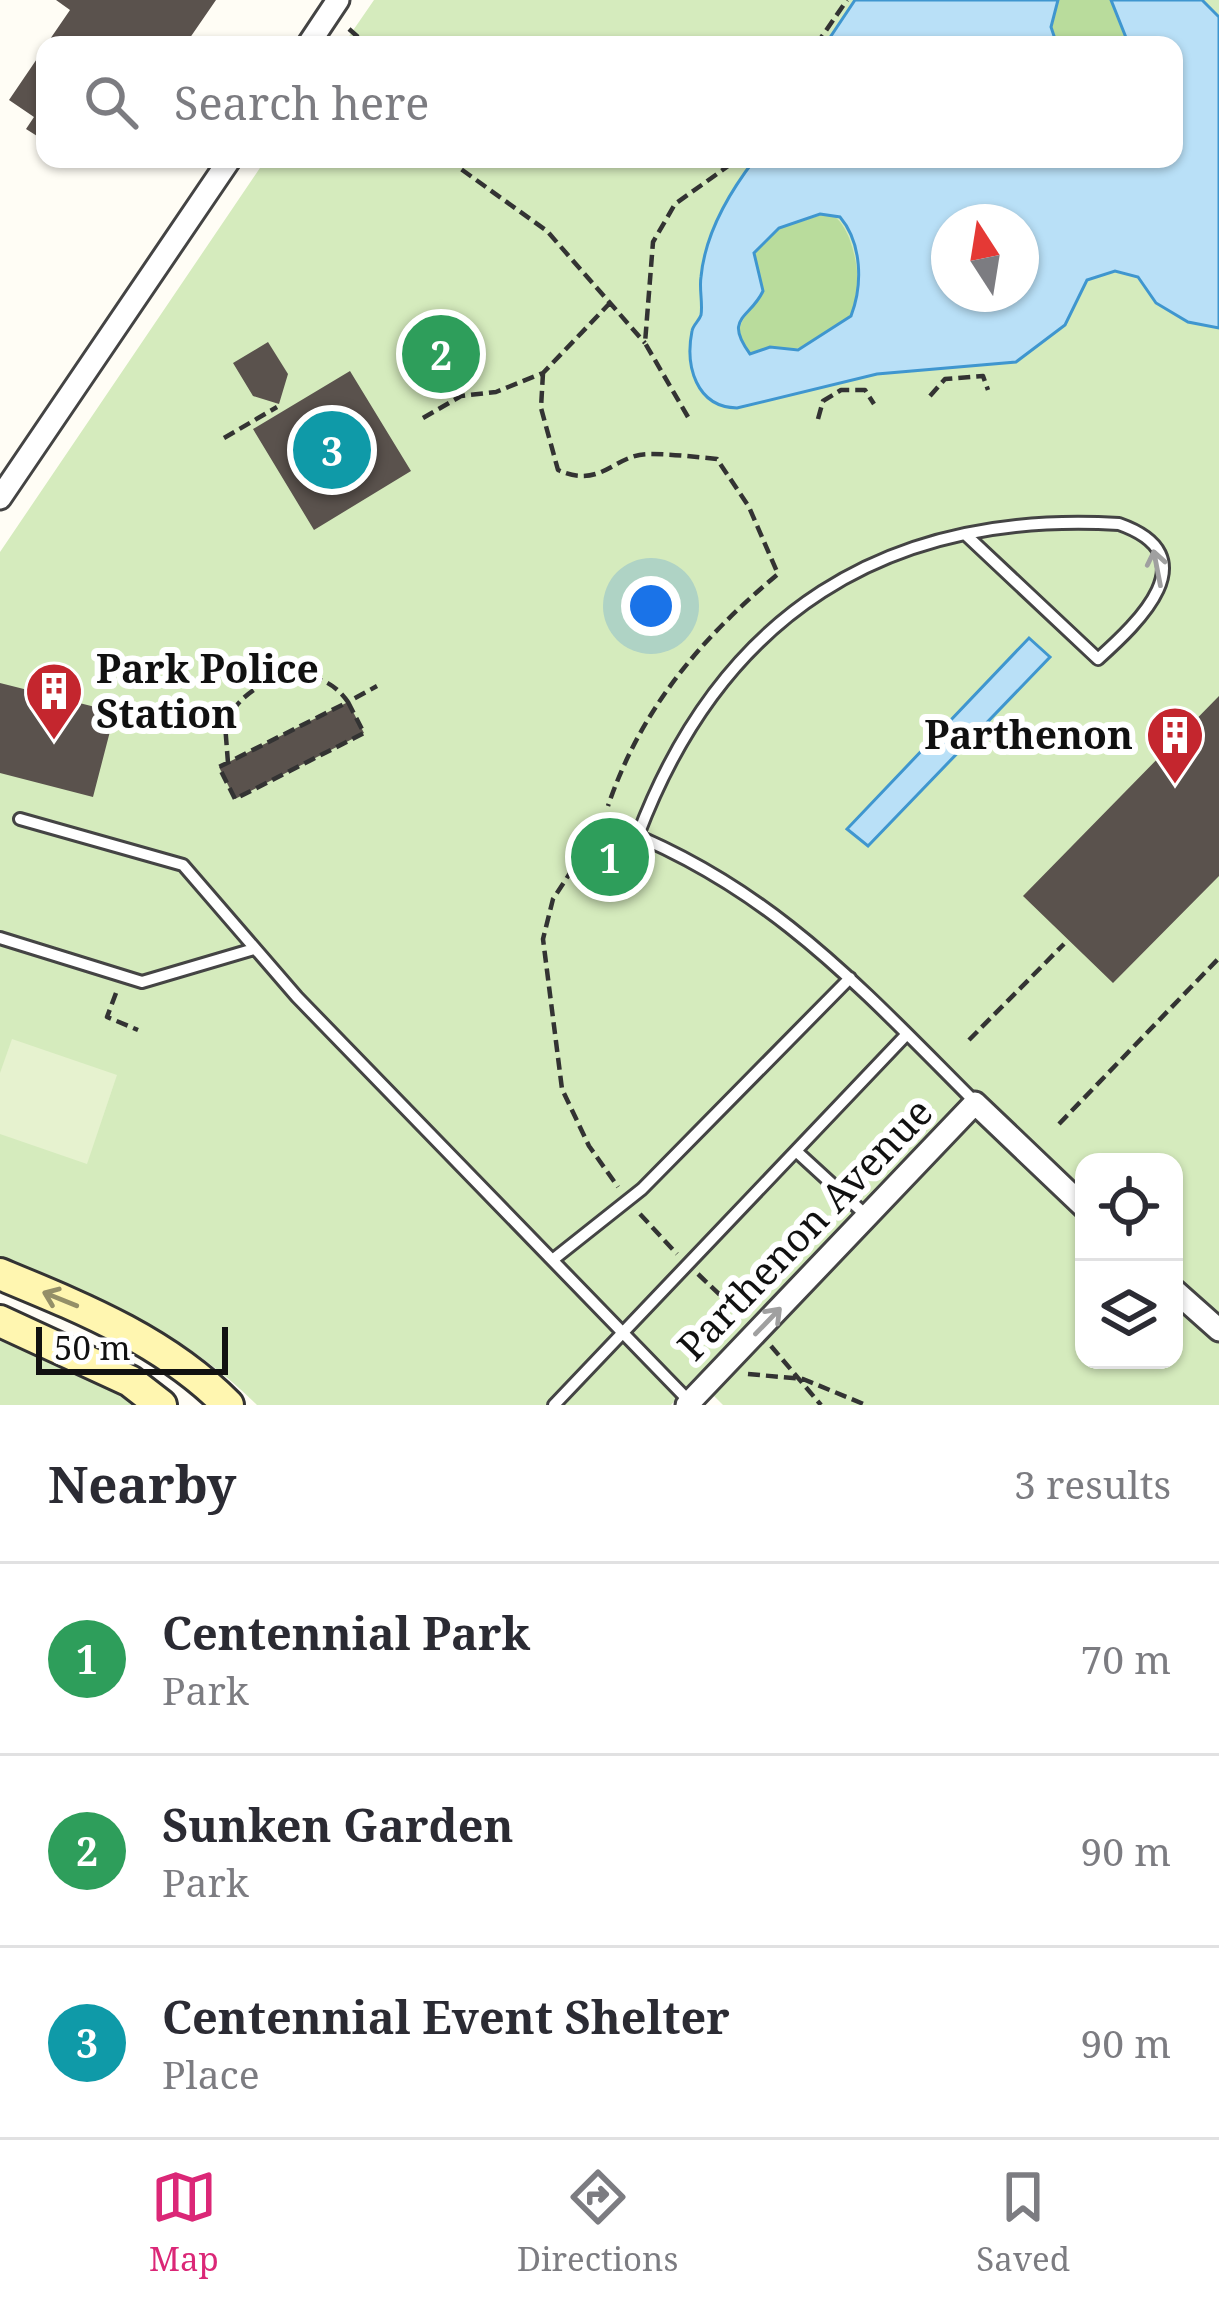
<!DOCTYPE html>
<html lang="en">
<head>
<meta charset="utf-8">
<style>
	:root { --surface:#fff; --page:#f2f2f3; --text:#2b2b33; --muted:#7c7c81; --line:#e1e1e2; --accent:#db2777 }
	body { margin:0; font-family:"Noto Serif",serif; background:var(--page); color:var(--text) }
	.controls { position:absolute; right:36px; bottom:36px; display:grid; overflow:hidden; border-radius:24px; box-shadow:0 3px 9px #0004 }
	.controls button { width:108px; height:108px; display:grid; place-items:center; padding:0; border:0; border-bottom:3px solid var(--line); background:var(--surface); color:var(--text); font:60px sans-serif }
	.compass { position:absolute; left:931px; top:204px; width:108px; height:108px; border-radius:50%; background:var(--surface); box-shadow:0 3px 9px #0004; rotate:348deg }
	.scale { position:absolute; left:36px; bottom:30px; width:192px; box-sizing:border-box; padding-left:12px; border:6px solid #111; border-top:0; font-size:33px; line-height:42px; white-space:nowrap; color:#111; -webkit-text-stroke:9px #fff; paint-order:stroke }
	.you { position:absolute; left:651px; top:606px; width:42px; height:42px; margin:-30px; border:9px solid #fff; border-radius:50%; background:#1a73e8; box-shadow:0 0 0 18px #1a73e833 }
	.badge { display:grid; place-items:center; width:78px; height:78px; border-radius:50%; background:var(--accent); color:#fff; font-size:39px; font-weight:700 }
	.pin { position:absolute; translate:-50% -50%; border:6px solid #fff; box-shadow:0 3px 12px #0006 }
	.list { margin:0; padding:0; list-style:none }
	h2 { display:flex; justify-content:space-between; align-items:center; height:156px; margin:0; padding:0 48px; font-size:51px }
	h2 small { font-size:39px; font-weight:400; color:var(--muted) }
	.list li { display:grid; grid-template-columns:78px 1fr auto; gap:36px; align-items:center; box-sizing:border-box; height:192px; padding:0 48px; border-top:3px solid var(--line) }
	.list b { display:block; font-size:45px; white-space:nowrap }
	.list p { margin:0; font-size:39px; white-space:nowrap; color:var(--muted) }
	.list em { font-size:39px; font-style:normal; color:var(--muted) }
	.icon { flex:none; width:66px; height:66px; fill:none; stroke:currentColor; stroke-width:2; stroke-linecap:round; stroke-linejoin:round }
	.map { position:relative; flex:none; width:1219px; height:1405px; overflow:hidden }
	.search { position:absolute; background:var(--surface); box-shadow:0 3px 9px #0004; left:36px; right:36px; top:36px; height:132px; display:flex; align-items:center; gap:30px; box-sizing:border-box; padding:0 42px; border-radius:24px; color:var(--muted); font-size:45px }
	.sheet { height:732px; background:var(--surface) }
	nav { display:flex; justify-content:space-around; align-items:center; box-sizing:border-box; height:168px; border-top:3px solid var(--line); background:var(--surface); font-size:33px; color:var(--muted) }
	nav a { display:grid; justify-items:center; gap:6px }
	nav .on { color:var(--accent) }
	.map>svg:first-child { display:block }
</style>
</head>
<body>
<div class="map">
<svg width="1219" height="1405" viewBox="0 0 1219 1405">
	<rect width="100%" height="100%" fill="#fffdf5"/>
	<path fill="#d5ebbd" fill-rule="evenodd" d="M374,0H1219V1405H723L695,1377L671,1405H257C177,1326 99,1300 0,1257V552L266,159H1174V45H343ZM949,222H1021V294H949ZM1084,1162H1174V1360H1084Z
		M0,1341L81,1372L134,1405H0Z"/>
	<path fill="#b9dc9c" d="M1058,0H1111L1129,45H1057L1051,27Z
		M828,213C855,221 866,294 851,316C831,344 776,357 749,353C726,322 752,316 763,291L754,253L779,228Z"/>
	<path fill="#e6f2cf" d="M12,1039L117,1075L87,1164L0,1134V1073Z"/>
	<path fill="#b9e0f7" stroke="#3f96cf" stroke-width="3" fill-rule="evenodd" d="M855,0H1058L1051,27L1057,45H825Z
		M1111,0H1202L1219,17V328L1188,322L1156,303L1138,277L1115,271L1087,280L1065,325L1016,362L877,374L737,408C696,407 685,366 692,331C693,325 699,321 701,315C703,304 699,288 701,277C705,234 728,194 755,159H1174V45H1129ZM820,214L840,217C862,243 863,285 851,316L798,350L770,347L750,354C723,317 750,319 763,291L754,253L779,228ZM1021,222V294H949V222Z
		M1029,638L1050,657L868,846L847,829Z"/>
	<path fill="#5a524d" d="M56,0H216L185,45H46L70,10Z
		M45,47V141L26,129L34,117L9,100Z
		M268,342L288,374L279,404L253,396L233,363Z
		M350,371L411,471L314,530L253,429Z
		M0,683L115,712L93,797L0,773Z
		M1219,696V876L1113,983L1023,896Z
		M348,702L364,733L235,799L219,767Z"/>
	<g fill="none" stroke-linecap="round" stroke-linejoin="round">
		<defs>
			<path id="service" d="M20,819L183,865L297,997L690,1402
				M602,822C764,880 857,984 974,1101
				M638,835C721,615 885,510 1119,524C1210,556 1138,623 1098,659L965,534
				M0,938L142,982L254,949
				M796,1151L868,1217
				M555,1258L642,1189L850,978
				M554,1405L907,1034"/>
			<path id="minor" d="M308,45L338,0
				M0,498L230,159
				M1174,1290L1219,1330
				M687,1405L975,1103L1084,1207"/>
			<path id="secondary" d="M0,1274C82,1308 165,1341 228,1405
				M0,1321L130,1381L161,1405"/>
		</defs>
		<use href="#service" stroke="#444" stroke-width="16"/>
		<use href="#minor" stroke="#444" stroke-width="27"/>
		<use href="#secondary" stroke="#333" stroke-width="36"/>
		<path stroke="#333" stroke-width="4.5" stroke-dasharray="12 6" stroke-linecap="butt" d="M349,29L367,45
			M816,45L847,0
			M447,159L547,231L645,343
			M543,373L541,408L558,470C601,490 614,454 649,454C671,454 696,457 717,459L749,507L778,574C700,639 641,709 608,806
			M930,396L945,379L983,376L988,390
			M688,417L645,343L653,242L675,204L738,159
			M423,418L461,396L496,392L543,373L609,304
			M818,419L823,401L841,390H865L874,404
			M224,438L277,407
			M348,702L364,733L235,799L219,767Z
			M228,763L225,724C246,676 316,655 348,702L377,686
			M593,838L553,899L543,939L562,1089L589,1146L618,1187
			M116,993L107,1017L138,1030
			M969,1040L1064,944
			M1059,1124L1219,958
			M640,1214L677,1254
			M698,1274L742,1316
			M771,1346L821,1405
			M748,1374L803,1379L866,1405"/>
		<use href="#service" stroke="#fff" stroke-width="10"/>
		<use href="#minor" stroke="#fff" stroke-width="21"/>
		<use href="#secondary" stroke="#fff6b0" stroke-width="30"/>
	</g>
	<defs><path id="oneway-shaft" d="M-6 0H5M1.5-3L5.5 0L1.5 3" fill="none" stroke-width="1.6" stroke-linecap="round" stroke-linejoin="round" transform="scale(3)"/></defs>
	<g stroke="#a0a0a0">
		<use href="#oneway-shaft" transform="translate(1157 568) rotate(-101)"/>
		<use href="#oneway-shaft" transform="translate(768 1321) rotate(-46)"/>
	</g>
	<use stroke="#948f68" href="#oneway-shaft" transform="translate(60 1299) rotate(-158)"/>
	<defs>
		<symbol id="building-pin" viewBox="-11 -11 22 30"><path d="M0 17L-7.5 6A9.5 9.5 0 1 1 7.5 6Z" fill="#c4262e" stroke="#fff"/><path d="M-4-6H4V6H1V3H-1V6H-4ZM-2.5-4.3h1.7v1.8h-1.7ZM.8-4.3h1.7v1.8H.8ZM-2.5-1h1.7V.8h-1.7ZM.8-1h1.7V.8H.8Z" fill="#fff"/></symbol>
	</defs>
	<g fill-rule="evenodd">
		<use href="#building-pin" x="21" y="658" width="66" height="90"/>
		<use href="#building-pin" x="1142" y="702" width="66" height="90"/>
	</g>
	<g text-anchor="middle" stroke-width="12" stroke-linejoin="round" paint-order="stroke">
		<g font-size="39" font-weight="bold" fill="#111" stroke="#fff" text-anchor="start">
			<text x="96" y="683">Park Police<tspan x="96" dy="45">Station</tspan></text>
			<text x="1133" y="749" text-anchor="end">Parthenon</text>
		</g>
		<g font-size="39" fill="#111" stroke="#fff">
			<text transform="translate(805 1229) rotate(-46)" y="14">Parthenon Avenue</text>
		</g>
	</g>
</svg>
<div class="controls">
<button><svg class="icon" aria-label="locate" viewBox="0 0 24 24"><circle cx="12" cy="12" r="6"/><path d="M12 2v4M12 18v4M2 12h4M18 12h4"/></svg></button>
<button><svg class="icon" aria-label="layers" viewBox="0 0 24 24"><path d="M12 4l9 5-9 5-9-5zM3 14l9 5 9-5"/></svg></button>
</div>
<svg class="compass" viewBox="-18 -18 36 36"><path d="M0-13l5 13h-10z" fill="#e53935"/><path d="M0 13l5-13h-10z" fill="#7c7c81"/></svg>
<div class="scale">50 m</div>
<div class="you"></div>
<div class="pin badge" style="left:610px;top:857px;background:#2e9e5b">1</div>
<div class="pin badge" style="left:441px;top:354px;background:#2e9e5b">2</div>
<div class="pin badge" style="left:332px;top:450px;background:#0f9aa8">3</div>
<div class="search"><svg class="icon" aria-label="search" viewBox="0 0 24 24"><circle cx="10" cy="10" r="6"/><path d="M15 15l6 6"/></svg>Search here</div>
</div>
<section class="sheet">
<h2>Nearby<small>3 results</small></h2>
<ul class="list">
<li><span class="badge" style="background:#2e9e5b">1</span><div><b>Centennial Park</b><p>Park</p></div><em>70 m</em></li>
<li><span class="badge" style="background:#2e9e5b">2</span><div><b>Sunken Garden</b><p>Park</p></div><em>90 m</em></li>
<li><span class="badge" style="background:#0f9aa8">3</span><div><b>Centennial Event Shelter</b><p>Place</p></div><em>90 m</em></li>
</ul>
</section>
<nav>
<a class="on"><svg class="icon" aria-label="map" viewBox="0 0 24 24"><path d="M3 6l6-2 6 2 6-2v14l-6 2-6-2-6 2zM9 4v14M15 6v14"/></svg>Map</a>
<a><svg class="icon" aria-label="directions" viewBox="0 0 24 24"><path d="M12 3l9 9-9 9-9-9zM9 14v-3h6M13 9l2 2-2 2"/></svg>Directions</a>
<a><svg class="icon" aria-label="saved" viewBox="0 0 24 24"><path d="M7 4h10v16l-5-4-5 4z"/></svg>Saved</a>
</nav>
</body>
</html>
